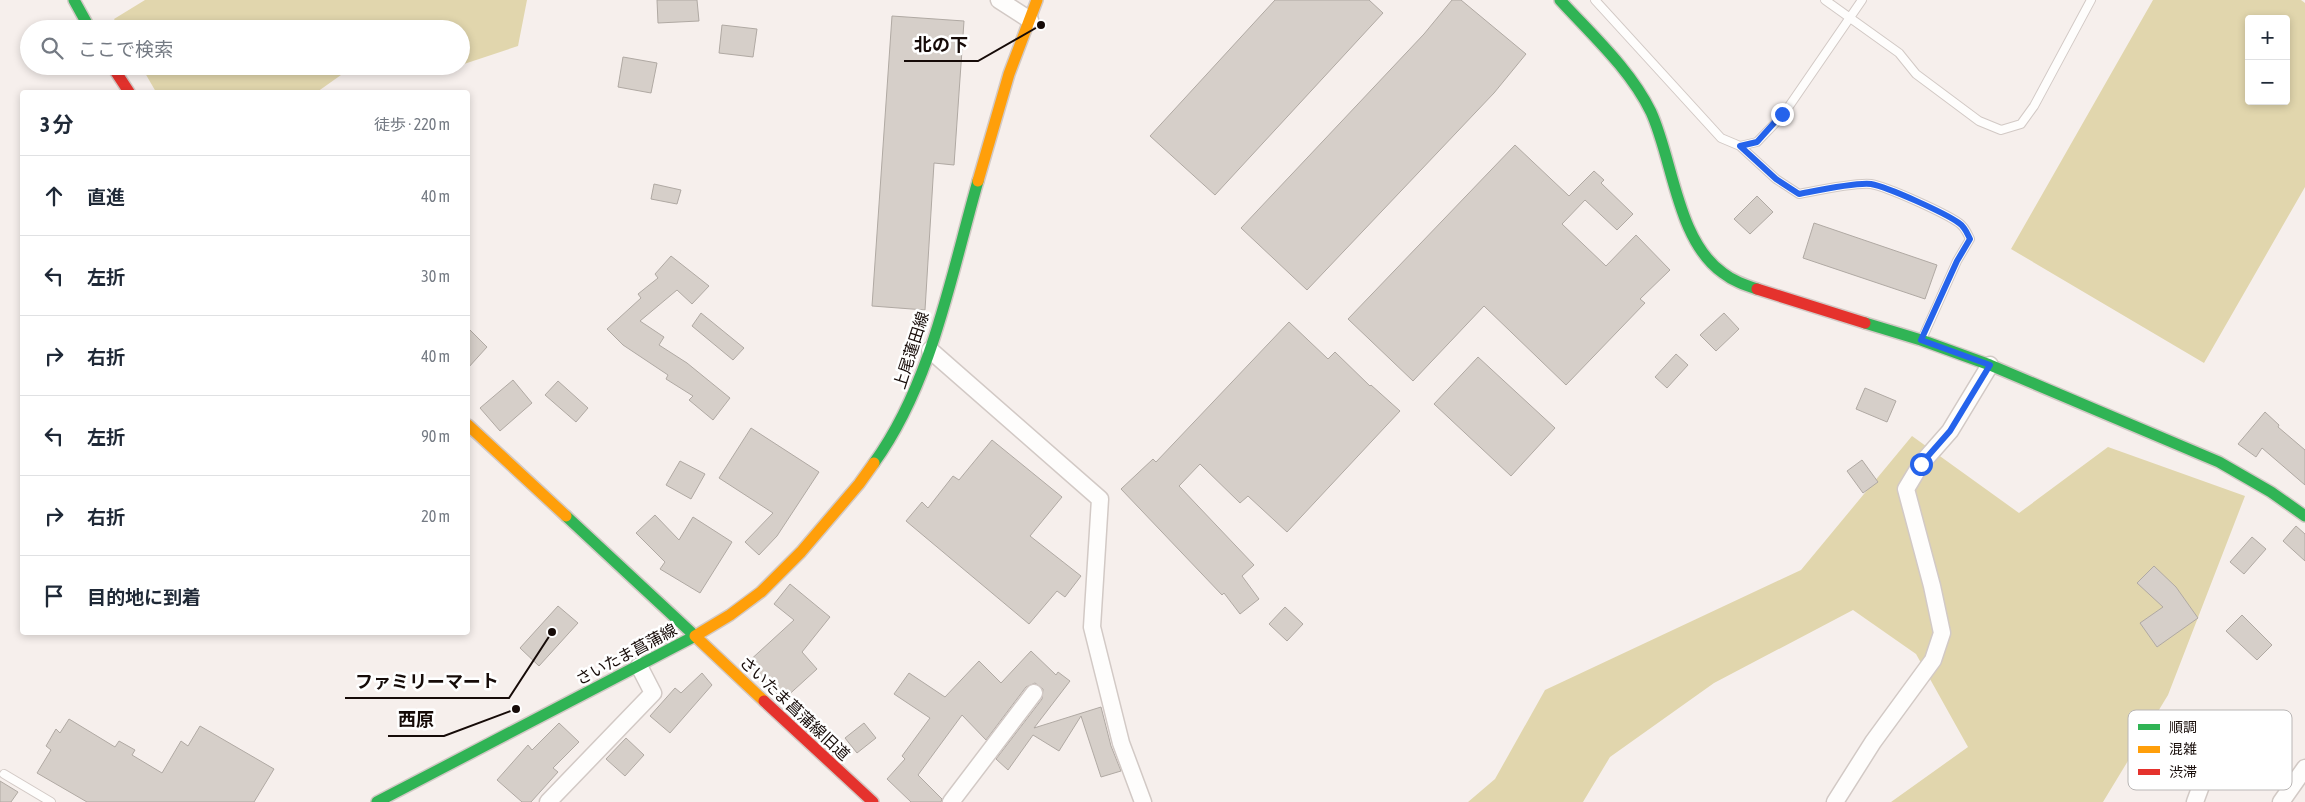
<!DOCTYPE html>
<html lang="ja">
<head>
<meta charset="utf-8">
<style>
	:root { --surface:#fff; --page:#f6f6f7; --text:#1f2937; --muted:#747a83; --line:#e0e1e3 }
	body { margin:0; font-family:"Asap Condensed","Noto Sans JP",sans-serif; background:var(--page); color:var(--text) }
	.controls { position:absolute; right:15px; top:15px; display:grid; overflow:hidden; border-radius:5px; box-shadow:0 2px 8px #0003 }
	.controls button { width:45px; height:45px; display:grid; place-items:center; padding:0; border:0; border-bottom:1px solid var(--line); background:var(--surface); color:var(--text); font:25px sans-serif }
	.stop { position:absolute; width:15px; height:15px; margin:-11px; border:4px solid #2563eb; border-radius:50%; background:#fff }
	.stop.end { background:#2563eb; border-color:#fff; box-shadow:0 1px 5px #0008 }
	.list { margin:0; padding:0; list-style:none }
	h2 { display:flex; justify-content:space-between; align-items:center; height:65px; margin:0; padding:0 20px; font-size:21px }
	h2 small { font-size:16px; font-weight:400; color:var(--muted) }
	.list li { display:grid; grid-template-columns:32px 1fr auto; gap:15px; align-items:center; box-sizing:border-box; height:80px; padding:0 20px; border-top:1px solid var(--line) }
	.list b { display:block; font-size:19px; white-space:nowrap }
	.list em { font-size:16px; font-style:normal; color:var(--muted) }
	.icon { flex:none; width:28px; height:28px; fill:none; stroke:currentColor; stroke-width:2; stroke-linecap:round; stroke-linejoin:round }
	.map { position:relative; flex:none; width:2305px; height:802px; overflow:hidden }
	.search { position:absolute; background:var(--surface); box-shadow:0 2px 8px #0003; left:20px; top:20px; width:450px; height:55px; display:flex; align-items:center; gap:12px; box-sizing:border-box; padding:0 18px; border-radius:28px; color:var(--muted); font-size:19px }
	.panel { position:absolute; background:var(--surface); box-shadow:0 2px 8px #0003; left:20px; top:90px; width:450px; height:545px; border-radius:5px }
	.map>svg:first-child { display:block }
</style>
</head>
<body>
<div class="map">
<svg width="2305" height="802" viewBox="0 0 2305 802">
	<rect width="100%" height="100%" fill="#f6efec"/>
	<path fill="#e1d6ad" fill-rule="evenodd" d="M145,0H527L518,46L461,65V29H120L114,19Z
		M2153,0H2301L2305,3V187L2204,363L2011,249ZM2249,19H2286V101H2249Z
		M141,66H451L341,75L317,92H156Z
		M1912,436L2019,513L2108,447L2245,496L2168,695L2103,802H1891L1968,747L1916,654L1853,610L1714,683L1610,757L1583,802H1468L1495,779L1545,690L1801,570Z"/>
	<path fill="#d6cfc9" stroke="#b0a9a3" d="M657,0H697L699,21L658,23Z
		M1275,0H1369L1383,13L1215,195L1150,136Z
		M1452,0H1461L1526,54L1494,93L1307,290L1241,228L1424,34Z
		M892,16L964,21L954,165L934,163L925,310L872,306Z
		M722,25L757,29L753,57L719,53Z
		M623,57L657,63L651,93L618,87Z
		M1515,145L1569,196L1594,171L1604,180L1601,183L1633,214L1617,230L1585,200L1562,224L1606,266L1636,235L1670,270L1640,299L1645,303L1566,385L1484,306L1413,381L1348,319Z
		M654,184L681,190L677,204L651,199Z
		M1757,196L1773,212L1750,234L1734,219Z
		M1814,223L1937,265L1925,299L1803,258Z
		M671,256L709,286L692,304L677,290L640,321L664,337L659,345L687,363L730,398L713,420L689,400L693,396L666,379L668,375L623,345L607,329L641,298L638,294L658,278L655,274Z
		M701,313L744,348L733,360L692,326Z
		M1724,313L1739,329L1716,351L1700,335Z
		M1289,322L1328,359L1335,352L1370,386L1371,385L1400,411L1287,532L1248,496L1240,503L1200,464L1179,486L1254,565L1242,576L1259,599L1240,614L1224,593L1222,595L1121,489L1153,459L1156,462Z
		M468,328L487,347L468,368Z
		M1676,354L1688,365L1667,388L1655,377Z
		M1478,357L1555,428L1511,476L1434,404Z
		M513,380L532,403L500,431L480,408Z
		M558,381L588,408L576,422L545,395Z
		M1865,388L1896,401L1887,422L1856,409Z
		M2265,412L2279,425L2278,427L2305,450V485L2262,448L2256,457L2238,444Z
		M751,428L819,472L777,536L759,555L745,542L773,513L719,478Z
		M992,440L1062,497L1030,536L1081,576L1065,597L1057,591L1029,624L906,521L922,502L928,508L953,476L959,480Z
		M1862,460L1878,482L1863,493L1847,471Z
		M680,461L705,474L691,499L666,485Z
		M655,515L679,540L693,517L732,542L700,593L660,569L665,562L636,533Z
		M2296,526L2305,534V561L2283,541Z
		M2252,537L2266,549L2244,574L2230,562Z
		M2154,566L2176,587L2198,618L2157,647L2140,623L2163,607L2137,583Z
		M790,584L830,617L802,652L817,669L783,700L747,663L794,620L774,604Z
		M558,606L578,623L539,666L520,648Z
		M1285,607L1303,624L1287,641L1269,624Z
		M2242,615L2272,645L2257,660L2226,631Z
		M1031,651L1056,675L1058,672L1070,681L1034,728L1101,707L1111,746L1121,771L1101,777L1081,716L1059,751L1033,735L1008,770L996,759L1042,699L1043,689L1035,683L1026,687L986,740L962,715L918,775L942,799L941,802H911L887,779L905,759L902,756L930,718L894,694L909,673L945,697L979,661L1001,683Z
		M702,673L712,685L670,733L650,716L675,688L681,693Z
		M69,719L115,747L119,741L135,750L132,755L162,773L181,741L188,746L200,726L274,769L254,802H87L37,773L51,750L46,746L56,729L60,733Z
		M559,723L579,742L553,768L558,772L531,802H522L497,780L528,745L532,750Z
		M864,723L876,738L857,753L845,738Z
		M626,738L644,755L625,776L606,759Z
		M0,781L18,792L11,802H0Z"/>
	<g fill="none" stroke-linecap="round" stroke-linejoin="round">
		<defs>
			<path id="lane" d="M1595,0L1721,138L1740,146L1757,142L1783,115L1862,0
				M1825,0L1899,53L1916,74L1979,121L2001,130L2021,124L2034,106L2091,0
				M1740,146L1776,179L1799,194C1815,191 1856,182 1871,184C1888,187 1945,213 1959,223C1965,227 1967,233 1970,239L1957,261L1922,339
				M4,774L51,802"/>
			<path id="street" d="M999,0L1030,20
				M930,350L1100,499L1092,627L1121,743L1143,802
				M548,802L653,693L639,666
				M951,802L1034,693
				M1835,802L1873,742L1933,660L1942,633L1932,586L1906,489L1921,464L1950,431L1990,365
				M2195,802L2206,772
				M2281,802L2305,768"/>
			<path id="fast" d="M74,0L90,29
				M1560,0C1592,35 1630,69 1651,112C1673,160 1677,241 1723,273C1733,281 1745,285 1757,289
				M1865,323L1921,340L1990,365L2219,462L2271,492L2305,516
				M874,463C932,383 951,275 978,181
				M377,802L695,636L566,516"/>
			<path id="slow" d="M978,181L1009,74L1037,0
				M468,425L566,516
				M764,701L695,636L730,615L761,592L801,552L859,484L874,463"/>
			<path id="jam" d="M112,66L129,92
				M1757,289L1865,323
				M764,701L873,802"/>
		</defs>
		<use href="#lane" stroke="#d2c9c5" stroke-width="10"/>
		<use href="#street" stroke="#d2c9c5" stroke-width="19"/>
		<use href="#fast" stroke="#d2c9c5" stroke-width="14"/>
		<use href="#slow" stroke="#d2c9c5" stroke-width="14"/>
		<use href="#jam" stroke="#d2c9c5" stroke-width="14"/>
		<use href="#lane" stroke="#fefdfc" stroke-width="8"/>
		<use href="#street" stroke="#fefdfc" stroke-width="16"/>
		<use href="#fast" stroke="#30b455" stroke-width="11"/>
		<use href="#slow" stroke="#ff9f0a" stroke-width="11"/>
		<use href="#jam" stroke="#e5322d" stroke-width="11"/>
	</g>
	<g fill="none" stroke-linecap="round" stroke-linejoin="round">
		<path stroke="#2563eb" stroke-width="6" d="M1782,114L1757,142L1740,146L1776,179L1799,194C1815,191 1856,182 1871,184C1888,187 1945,213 1959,223C1965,227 1967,233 1970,239L1957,261L1921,340L1990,365L1950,431L1921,464"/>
	</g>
	<g text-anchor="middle" stroke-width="5" stroke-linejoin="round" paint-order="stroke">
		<g font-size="16" fill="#160b08" stroke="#fff">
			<text transform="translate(911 350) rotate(-72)" y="6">上尾蓮田線</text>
			<text transform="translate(626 654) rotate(-28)" y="6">さいたま菖蒲線</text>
			<text transform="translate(795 708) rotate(43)" y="6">さいたま菖蒲線旧道</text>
		</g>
	</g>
	<rect x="2128" y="710" width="164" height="80" rx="8" fill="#fff" stroke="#b9b6b5" stroke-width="1"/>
	<rect x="2138" y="724" width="22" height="6" fill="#30b455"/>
	<rect x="2138" y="746" width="22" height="7" fill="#ff9f0a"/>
	<rect x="2138" y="769" width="22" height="6" fill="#e5322d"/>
	<g font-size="14" fill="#160b08">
		<text x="2169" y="732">順調</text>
		<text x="2169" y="754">混雑</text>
		<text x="2169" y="777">渋滞</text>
	</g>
	<path fill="none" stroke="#160b08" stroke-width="2" d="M1041 25L978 61H904M552 632L509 698H345M516 709L444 736H388"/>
	<g fill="#160b08" stroke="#fff" stroke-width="2">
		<circle cx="1041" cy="25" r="5"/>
		<circle cx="552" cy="632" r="5"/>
		<circle cx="516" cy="709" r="5"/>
	</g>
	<g font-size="18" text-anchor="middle" font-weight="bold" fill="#160b08" stroke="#fff" stroke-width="5" stroke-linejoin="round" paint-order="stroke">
		<text x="941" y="51">北の下</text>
		<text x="427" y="688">ファミリーマート</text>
		<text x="416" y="726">西原</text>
	</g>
</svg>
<div class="controls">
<button>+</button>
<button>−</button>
</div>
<div class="stop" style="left:1921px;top:464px"></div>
<div class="stop end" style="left:1782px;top:114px"></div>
<div class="search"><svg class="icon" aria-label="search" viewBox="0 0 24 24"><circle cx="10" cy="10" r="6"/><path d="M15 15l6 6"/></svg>ここで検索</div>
<section class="panel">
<h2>3 分<small>徒歩 · 220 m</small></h2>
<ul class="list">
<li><svg class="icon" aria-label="ahead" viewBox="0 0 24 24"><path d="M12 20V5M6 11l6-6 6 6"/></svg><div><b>直進</b></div><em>40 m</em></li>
<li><svg class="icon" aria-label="left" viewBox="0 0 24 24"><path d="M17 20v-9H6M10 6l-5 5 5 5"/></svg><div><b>左折</b></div><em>30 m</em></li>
<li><svg class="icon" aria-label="right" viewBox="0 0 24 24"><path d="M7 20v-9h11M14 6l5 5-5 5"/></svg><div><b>右折</b></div><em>40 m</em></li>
<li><svg class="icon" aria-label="left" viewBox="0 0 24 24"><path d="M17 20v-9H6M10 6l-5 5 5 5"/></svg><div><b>左折</b></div><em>90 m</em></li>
<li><svg class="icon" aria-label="right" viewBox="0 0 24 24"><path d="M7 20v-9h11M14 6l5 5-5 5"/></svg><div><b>右折</b></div><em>20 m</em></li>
<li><svg class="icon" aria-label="arrive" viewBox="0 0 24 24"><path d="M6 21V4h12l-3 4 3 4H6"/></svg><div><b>目的地に到着</b></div></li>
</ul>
</section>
</div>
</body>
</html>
